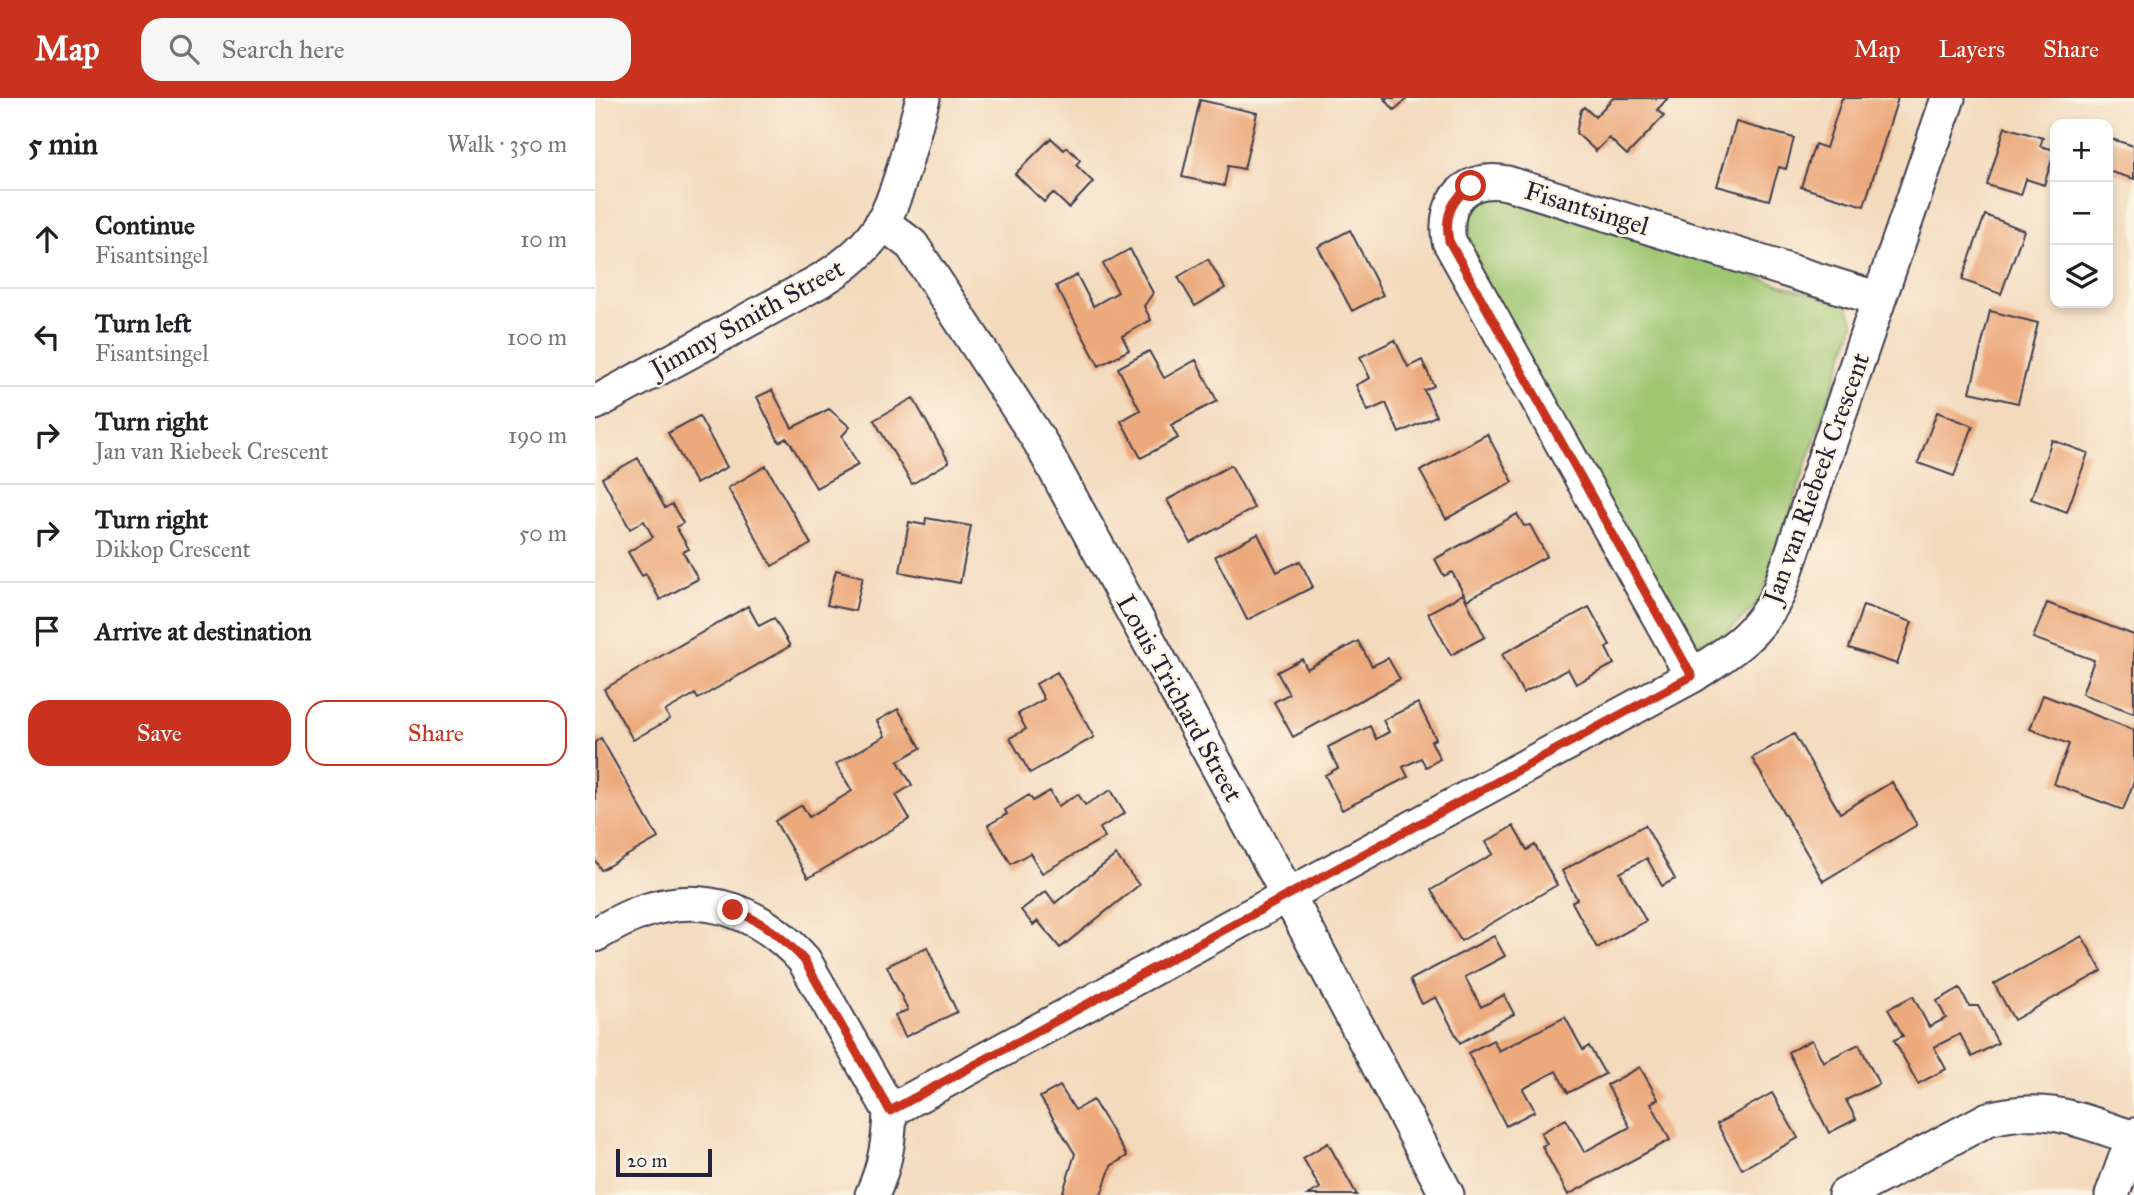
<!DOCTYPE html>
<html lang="en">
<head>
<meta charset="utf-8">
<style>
	:root { --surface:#fff; --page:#f6f6f6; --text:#202124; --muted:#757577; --line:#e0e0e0; --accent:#c8321e }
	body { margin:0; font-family:"IM FELL Great Primer",serif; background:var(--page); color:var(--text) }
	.controls { position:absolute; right:21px; top:21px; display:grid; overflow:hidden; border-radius:14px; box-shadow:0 4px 10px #0003 }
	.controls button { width:63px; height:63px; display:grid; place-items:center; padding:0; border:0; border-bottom:2px solid var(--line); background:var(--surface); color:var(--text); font:35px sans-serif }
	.scale { position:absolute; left:21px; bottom:18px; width:96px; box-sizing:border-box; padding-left:7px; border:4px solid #22223b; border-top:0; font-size:19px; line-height:24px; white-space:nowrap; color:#22223b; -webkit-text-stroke:5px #fcf5e5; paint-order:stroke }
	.stop { position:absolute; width:21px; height:21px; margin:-16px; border:5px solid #c8321e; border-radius:50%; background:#fff }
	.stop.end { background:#c8321e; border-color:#fff; box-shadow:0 2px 7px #0008 }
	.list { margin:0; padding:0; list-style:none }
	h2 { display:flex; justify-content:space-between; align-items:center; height:91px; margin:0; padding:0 28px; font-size:30px }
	h2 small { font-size:23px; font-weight:400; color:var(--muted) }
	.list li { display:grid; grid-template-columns:46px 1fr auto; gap:21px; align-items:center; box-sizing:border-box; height:98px; padding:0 28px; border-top:2px solid var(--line) }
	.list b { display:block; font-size:26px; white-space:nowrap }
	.list p { margin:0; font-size:23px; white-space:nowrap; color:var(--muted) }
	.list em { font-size:23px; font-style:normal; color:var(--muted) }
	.actions { display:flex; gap:14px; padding:21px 28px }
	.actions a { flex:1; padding:16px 0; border:2px solid var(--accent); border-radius:21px; text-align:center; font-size:24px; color:var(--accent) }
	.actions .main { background:var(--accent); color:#fff }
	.icon { flex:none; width:38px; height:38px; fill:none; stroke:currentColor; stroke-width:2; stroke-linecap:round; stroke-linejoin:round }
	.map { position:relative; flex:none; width:1539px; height:1097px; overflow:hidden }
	header { display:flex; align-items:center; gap:42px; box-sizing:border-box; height:98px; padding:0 35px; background:var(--accent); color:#fff }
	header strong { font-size:33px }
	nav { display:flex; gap:38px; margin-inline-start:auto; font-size:24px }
	.search { width:490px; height:63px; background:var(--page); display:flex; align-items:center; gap:18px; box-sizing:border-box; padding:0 24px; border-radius:21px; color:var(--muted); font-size:26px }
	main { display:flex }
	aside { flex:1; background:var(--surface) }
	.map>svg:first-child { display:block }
</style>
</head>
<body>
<header>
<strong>Map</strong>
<div class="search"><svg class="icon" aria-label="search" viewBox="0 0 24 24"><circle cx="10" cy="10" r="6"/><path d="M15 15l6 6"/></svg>Search here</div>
<nav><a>Map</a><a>Layers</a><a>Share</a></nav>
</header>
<main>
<aside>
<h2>5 min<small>Walk · 350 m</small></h2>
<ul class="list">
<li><svg class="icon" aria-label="ahead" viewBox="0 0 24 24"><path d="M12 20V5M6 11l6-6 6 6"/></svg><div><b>Continue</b><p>Fisantsingel</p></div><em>10 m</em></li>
<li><svg class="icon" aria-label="left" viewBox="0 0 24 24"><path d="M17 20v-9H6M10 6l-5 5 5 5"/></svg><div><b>Turn left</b><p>Fisantsingel</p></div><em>100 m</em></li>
<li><svg class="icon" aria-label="right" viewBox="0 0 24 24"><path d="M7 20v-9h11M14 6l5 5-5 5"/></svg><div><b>Turn right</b><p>Jan van Riebeek Crescent</p></div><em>190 m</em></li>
<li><svg class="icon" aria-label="right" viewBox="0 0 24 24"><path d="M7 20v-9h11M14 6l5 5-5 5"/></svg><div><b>Turn right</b><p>Dikkop Crescent</p></div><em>50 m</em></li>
<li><svg class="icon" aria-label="arrive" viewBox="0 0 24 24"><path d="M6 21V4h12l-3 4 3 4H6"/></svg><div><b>Arrive at destination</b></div></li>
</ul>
<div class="actions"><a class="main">Save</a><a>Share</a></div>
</aside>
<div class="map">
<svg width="1539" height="1097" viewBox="0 0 1539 1097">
	<rect width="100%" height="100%" fill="#fcf5e5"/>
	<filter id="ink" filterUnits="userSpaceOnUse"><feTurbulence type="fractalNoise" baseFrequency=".0143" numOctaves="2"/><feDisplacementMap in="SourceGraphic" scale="14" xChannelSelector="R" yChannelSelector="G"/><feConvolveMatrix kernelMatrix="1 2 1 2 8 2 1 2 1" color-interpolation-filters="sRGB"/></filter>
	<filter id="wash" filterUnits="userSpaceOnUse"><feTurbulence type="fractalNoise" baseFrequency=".00686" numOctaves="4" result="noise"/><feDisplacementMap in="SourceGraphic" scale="28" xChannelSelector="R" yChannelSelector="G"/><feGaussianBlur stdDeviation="1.57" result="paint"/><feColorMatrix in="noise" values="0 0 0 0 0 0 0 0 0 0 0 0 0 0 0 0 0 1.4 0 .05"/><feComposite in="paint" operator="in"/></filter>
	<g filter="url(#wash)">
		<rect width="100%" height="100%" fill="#f3dabd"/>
		<path fill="#9fc671" stroke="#607456" stroke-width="2" d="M891,93L1253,208L1259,226L1165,503L1126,541L1114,545L1102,544L1091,539L867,149L865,115Z"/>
		<g id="blocks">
			<path fill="#eca97c" d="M789,0H813L799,12Z
				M1018,0H1073L1062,12L1069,18L1032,57L1014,40L1001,53L981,35L986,12L989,9L1000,19Z
				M1247,0H1303L1269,108L1206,89L1220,46L1231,50Z
				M605,2L662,15L649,71L633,68L629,88L587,79Z
				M1141,24L1199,40L1191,71L1184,69L1174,102L1122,88Z
				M1410,29L1448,40L1445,48L1460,52L1449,87L1431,81L1426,97L1392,87Z
				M456,40L469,52L472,49L485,62L481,67L498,84L474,110L458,95L449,104L420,76Z
				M1513,40L1539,48V81L1513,73Z
				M1390,117L1429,132L1406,196L1367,182Z
				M755,132L788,197L757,213L723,149Z
				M535,151L558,195L549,208L556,222L527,238L534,252L504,268L461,188L482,177L498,208L523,194L508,166Z
				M613,161L630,190L600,208L583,179Z
				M1395,213L1443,225L1423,305L1375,294Z
				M800,242L813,269L827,262L839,288L829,292L841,318L804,335L791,305L773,313L761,287L775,280L765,259Z
				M554,253L569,280L601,262L622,303L576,327L583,340L546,360L526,323L545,312L523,270Z
				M177,292L197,330L234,311L255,329L247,338L263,367L221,390L195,344L191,340L184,344L162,299Z
				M318,300L354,364L317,386L279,322Z
				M1342,314L1378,328L1359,378L1323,365Z
				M104,318L132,369L101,386L73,335Z
				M892,336L918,384L851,421L825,373Z
				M1457,342L1493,355L1472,414L1436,401Z
				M43,360L70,410L77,406L88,425L81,429L94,451L88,454L103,481L65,502L51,476L47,478L33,454L58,439L49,423L35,431L7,380Z
				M636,367L659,410L596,445L572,402Z
				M171,368L216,446L177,468L133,390Z
				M922,416L929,428L935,427L952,458L872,502L857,474L849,478L840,461Z
				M331,420L376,428L365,485L305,474L314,424L330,427Z
				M663,436L682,474L705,463L718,489L652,522L620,458Z
				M241,472L268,479L260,513L232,507Z
				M868,496L890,539L856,557L833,515Z
				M1452,505L1539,537V615L1487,596L1499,562L1438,540Z
				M1268,507L1317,524L1302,566L1254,550Z
				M153,508L164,528L179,520L195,548L103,601L100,596L70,613L75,621L38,642L9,591Z
				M994,509L1015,547L1011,550L1019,566L981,586L973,571L928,595L907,556Z
				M763,543L777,568L793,560L805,581L698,639L679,604L694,596L682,574L707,561L712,571Z
				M462,574L499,639L435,675L415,640L431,631L423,616L449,601L441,586Z
				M1448,597L1539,632V683L1528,712L1459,686L1474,646L1435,631Z
				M823,605L841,641L836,643L845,661L831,669L826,660L808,669L813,679L747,712L730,677L743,670L733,649L775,628L781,641L794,634L788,622Z
				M303,611L326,650L303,663L317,687L301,697L315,721L213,780L180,723L207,707L214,719L257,693L241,666L290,638L282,623Z
				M1199,636L1245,715L1297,684L1322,727L1228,783L1157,660Z
				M6,640L63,740L6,772L0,762V644Z
				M516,692L530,715L505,730L510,739L447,775L435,755L416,766L393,727L412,716L410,712L434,697L438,703L455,693L463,708L483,696L490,707Z
				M1050,727L1080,781L1067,788L1052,760L1025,775L1051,823L1002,850L977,804L982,801L967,773Z
				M918,728L932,752L940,747L962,787L866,843L836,792L898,756L891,744Z
				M521,757L544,787L465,850L443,823L438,827L426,812L451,793L460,805Z
				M899,838L910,858L870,879L886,909L909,897L919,916L865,945L841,899L827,906L815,882Z
				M1487,838L1507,873L1419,922L1399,886Z
				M332,849L362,914L310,939L300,917L313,912L292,868Z
				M1365,890L1374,908H1383L1403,945L1377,959L1365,936L1339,949L1351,971L1323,986L1299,942L1308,938L1293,911L1318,898L1334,929L1351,920L1342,903Z
				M970,919L988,952L994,948L1010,976L973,995L961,973L928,991L940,1013L911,1028L873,955L898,942L904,953Z
				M1217,942L1228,964L1264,946L1284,986L1251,1002L1261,1021L1234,1035L1193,954Z
				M1045,969L1063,1001L1056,1005L1075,1042L973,1097L947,1048L952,1046L946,1035L971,1021L989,1054L1035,1029L1012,987Z
				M465,988L480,1012L498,1002L532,1058L516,1068L506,1097H467L480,1056L445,999Z
				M1177,995L1203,1040L1147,1071L1122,1026Z
				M733,1045L762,1097H713L725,1090L708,1060Z"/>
		</g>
	</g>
	<g filter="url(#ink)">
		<use href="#blocks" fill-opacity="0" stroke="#413e4e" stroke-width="2"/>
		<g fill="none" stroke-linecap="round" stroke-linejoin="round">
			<defs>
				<path id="street" d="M287,124L317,147L445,344L693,797L852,1097
					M0,305L221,185C248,170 272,151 288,124C306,91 317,37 328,0
					M1097,578L854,143C847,102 872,77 912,85L1284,201
					M0,837C14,829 29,820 44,815C107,791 165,813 209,862L295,1013
					M295,1013L1097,578C1135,553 1162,538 1183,496L1353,0
					M277,1097C290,1069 294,1043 295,1013
					M1250,1097L1393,1021C1452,1005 1484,1022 1539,1040
					M1517,1097L1539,1037"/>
			</defs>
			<use href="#street" stroke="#413e4e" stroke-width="37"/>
			<use href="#street" stroke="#fff" stroke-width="33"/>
		</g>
	</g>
	<g fill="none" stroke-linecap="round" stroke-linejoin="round" filter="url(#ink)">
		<path stroke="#c8321e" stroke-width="9" d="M138,812C167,823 188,839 209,862L295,1013L1097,578L854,143C849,119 856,102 876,88"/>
	</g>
	<g text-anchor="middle" stroke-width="5" stroke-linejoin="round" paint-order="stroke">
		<g font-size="26" fill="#22223b" stroke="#fcf5e5">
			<text transform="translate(992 110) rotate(17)" y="9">Fisantsingel</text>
			<text transform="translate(152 220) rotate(-29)" y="9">Jimmy Smith Street</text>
			<text transform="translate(1221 380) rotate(-70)" y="9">Jan van Riebeek Crescent</text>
			<text transform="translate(585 600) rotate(61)" y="9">Louis Trichard Street</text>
		</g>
	</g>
</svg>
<div class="controls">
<button>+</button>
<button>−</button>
<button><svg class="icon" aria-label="layers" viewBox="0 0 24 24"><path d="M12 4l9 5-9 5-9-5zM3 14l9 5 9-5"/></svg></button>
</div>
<div class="scale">20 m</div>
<div class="stop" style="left:876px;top:88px"></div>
<div class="stop end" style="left:138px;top:812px"></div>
</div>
</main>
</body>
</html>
